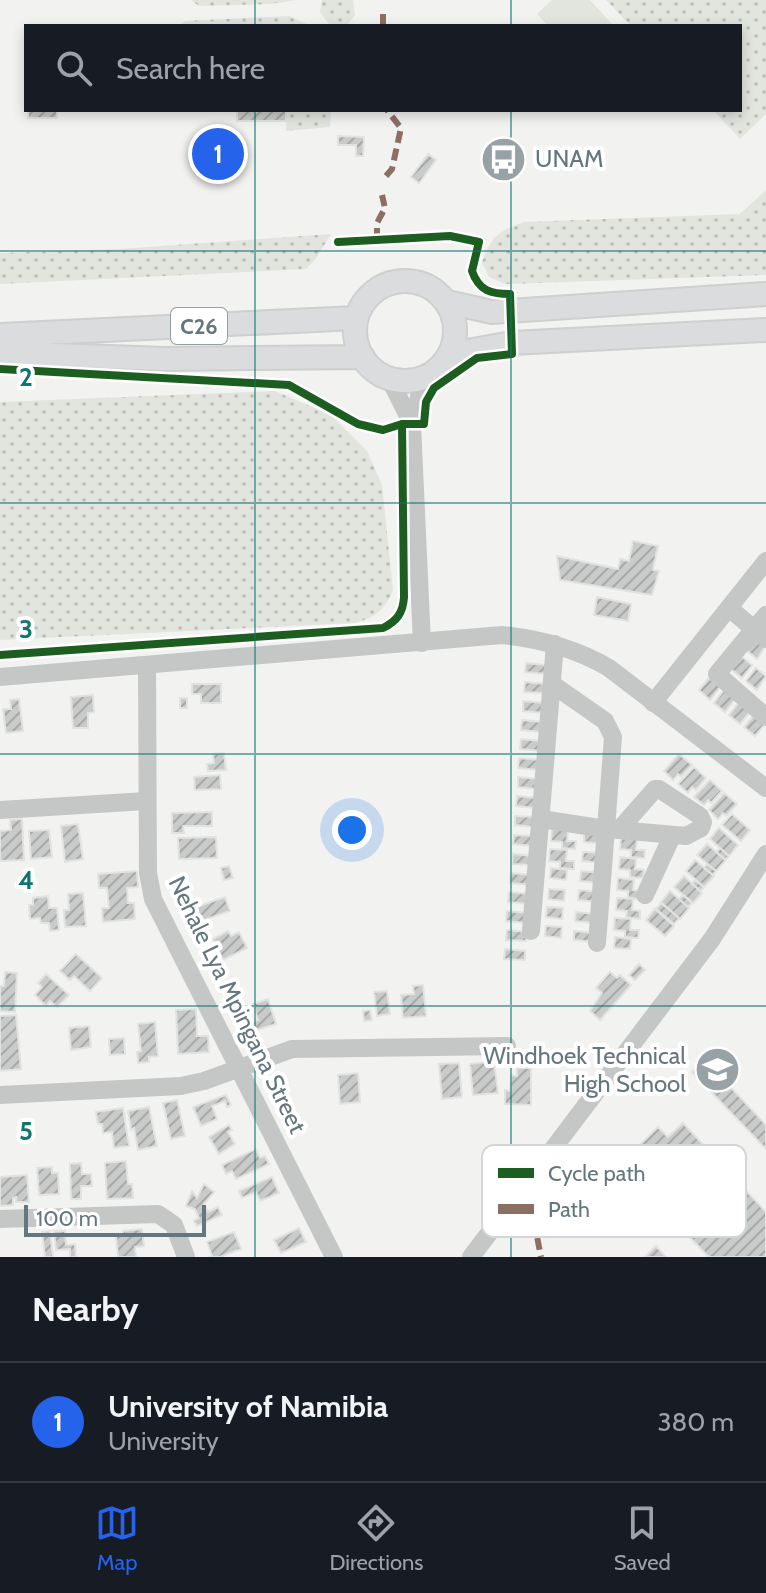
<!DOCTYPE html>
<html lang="en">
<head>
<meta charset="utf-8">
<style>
	:root { --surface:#171b24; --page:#20242c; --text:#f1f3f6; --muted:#9ea1a6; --line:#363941; --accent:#2563eb }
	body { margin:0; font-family:Cabin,sans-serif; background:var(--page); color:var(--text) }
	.scale { position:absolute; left:24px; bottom:20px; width:182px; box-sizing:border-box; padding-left:8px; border:4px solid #65777e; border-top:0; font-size:22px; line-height:28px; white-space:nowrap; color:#65777e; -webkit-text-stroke:6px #fff; paint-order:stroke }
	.you { position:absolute; left:352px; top:830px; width:28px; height:28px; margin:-20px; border:6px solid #fff; border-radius:50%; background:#1a73e8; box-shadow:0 0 0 12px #1a73e833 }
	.badge { display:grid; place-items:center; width:52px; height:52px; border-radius:50%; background:var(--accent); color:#fff; font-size:26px; font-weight:700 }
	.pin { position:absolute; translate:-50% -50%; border:4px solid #fff; box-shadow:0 2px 8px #0006 }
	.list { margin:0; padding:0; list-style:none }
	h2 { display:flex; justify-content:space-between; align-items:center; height:104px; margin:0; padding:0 32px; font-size:34px }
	h2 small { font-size:26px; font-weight:400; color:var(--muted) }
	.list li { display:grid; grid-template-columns:52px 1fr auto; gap:24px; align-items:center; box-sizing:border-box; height:120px; padding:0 32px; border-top:2px solid var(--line) }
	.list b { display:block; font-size:30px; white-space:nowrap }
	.list p { margin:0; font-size:26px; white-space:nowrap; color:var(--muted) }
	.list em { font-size:26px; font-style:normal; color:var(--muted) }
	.icon { flex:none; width:44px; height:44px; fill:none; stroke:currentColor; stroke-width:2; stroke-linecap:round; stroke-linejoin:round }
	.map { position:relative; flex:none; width:766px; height:1257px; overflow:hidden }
	.search { position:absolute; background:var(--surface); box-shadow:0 4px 12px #0003; left:24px; right:24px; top:24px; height:88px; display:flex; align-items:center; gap:20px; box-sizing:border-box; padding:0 28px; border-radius:0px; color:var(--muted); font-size:30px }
	.sheet { height:224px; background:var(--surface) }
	nav { display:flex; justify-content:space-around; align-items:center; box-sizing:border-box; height:112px; border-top:2px solid var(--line); background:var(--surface); font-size:22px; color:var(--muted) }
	nav a { display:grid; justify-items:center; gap:4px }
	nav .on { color:var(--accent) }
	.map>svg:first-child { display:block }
</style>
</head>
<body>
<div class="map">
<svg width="766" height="1257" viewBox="0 0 766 1257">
	<defs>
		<pattern id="grass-dots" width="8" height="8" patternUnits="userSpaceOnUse" patternTransform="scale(2)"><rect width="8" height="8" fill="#e2e4de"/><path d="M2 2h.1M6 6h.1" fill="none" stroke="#bbbeb9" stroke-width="1.8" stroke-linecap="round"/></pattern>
		<pattern id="building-hatch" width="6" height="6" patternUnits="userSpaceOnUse" patternTransform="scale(2)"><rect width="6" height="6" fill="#c9caca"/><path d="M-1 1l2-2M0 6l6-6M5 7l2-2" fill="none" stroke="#a7a9a9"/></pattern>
	</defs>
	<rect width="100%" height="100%" fill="#f2f2f1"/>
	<path fill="url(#grass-dots)" d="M191,0H297L270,4L199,6Z
		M322,0H353L355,15L348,24L330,25L320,12Z
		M606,0H766V114L740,139L713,110H740V26H631Z
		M289,16L311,26H179L185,21Z
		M287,110H331L330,127L286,131Z
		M766,190V275L506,284L489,277L482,262C492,235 498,232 524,222L740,214Z
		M331,234L315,260L306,269L0,284V253L119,249Z
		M275,391L331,415L367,451L382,485L393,590C385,610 375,617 355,623L0,640V402Z"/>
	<path fill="#e2e4de" d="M552,0H590L614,26H548L537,14Z"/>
	<path fill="url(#building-hatch)" stroke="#e2e2e1" stroke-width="2" d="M28,110H57V118H28Z
		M237,110H286V121H237Z
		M338,136L364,137L363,156H356V145H338Z
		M428,154L436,160L419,183L411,177Z
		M633,541L658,546L653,570L659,571L652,595L560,580L557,556L618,569L620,559L629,561Z
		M597,597L631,604L628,621L594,615Z
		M756,637L766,645L757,659L746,650Z
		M741,656L752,665L742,678L731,669Z
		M526,663L546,665V674L525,672Z
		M756,668L766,676L757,690L746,681Z
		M709,678L720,687L710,700L699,690Z
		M525,682L546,684L545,693L524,692Z
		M192,684H221V703H201V694H192Z
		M724,690L735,699L725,712L714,703Z
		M93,695L94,712L88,713V728H73L71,697Z
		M180,698H187V708H180Z
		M19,699L23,731L6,733L3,709H11L10,700Z
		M523,701L544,703L543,713L523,711Z
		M739,702L750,712L740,724L729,715Z
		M754,715L765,724L755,736L744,727Z
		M522,720L542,722L541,732L521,730Z
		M521,739L542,741L541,751L520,749Z
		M224,753L226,770L208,771L207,764L214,763L213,754Z
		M679,754L692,765L681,777L678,774L673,780L664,771Z
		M519,758L540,760L539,770L518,768Z
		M694,767L706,778L696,790L692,787L688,793L678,784Z
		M220,775L221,789L195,790L194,777Z
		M518,777L539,779L538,789L518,787Z
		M710,780L722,791L711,803L708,800L704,805L694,797Z
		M724,793L737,804L726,816L723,813L718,819L709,810Z
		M517,796L537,798L536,808L516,806Z
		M212,812V826H183L184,833H172V813Z
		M732,814L750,830L741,841L722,825Z
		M515,816L536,817L535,827L515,825Z
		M22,819L24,860L0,861V831L11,830L10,820Z
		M78,824L83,859L65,862L61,826Z
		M719,828L738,845L729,856L710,839Z
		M552,829L568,830L567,841H576L575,849L562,848V842L551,841Z
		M49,830L52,857L31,859L29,831Z
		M584,832L605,834L604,844L584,842Z
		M514,835L534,836L533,846L513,844Z
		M216,837L217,858L179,859L178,838Z
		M621,838L637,839L636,850H645L644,858L631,857V850L620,849Z
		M707,844L726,860L716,871L697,855Z
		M720,848L729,856L725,860L716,852Z
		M550,849L567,850L566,861H574V869L560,868V862L549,861Z
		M583,852L603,853L602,863L582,861Z
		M513,854L533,856V865L512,864Z
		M620,857L636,859L635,869L644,870L643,878L630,877V870L619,869Z
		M695,860L714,876L704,887L686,871Z
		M707,864L716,871L713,875L704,868Z
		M229,866L233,878L224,880L221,868Z
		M551,868L567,870L566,880L550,878Z
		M137,871L138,887L127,888L128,903H134L135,919L103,922L102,908H109L107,888H99L98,874Z
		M581,871L601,873L600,883L580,881Z
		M511,873L532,875L531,885L510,883Z
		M684,876L702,893L693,903L674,887Z
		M618,878L634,880L633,890L642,891L641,899L628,898V891L617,890Z
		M695,880L704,887L701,891L692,884Z
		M549,889L565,890L564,901L548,899Z
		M579,890L600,892L599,902L578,900Z
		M670,891L689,908L680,919L661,902Z
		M509,892L529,894V904L508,902Z
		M83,893L86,926L65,927L64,910H69L68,894Z
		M683,895L692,903L688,907L679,899Z
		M48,896L49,908H57L59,930L50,931L49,923H41L40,918L30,919L29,905H33V898Z
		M225,897L230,911L201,921L197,909L192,911L190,904L198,901L199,906Z
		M617,898L633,899L632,910L640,911V919L626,917L627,911L616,910Z
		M661,903L679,918L674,924L656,909Z
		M547,907L563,908L562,919L546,917Z
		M655,909L674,926L665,936L646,920Z
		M507,911L527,913V923L506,921Z
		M576,912L597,914L596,923L575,921Z
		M615,918L631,919L630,930H639L638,938L625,937V931L614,930Z
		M546,926L562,927L561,938L545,936Z
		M507,930L527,932L526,941L506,940Z
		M228,931L231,936L239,932L247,948L223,960L213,939Z
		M574,931L595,933L594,942L574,940Z
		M615,937L631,939L630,949L614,948Z
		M505,949L525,951V960L504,959Z
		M76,954L102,978L90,991L74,976L70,980L60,971Z
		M639,964L645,970L635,980L629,975Z
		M5,972L17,973L15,1012L0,1011V986H4Z
		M610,972L617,978L620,975L631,985L600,1020L590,1011L602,993L596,988Z
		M46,974L69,995L57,1007L50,1001L46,1006L35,995L42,987L38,983Z
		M423,985L426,1016L403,1018L401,995L414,994L413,986Z
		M387,991L390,1014L377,1016L374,992Z
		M268,999L276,1024L253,1031L250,1022L258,1020L253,1004Z
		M196,1009L197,1036H208L209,1052L178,1054L176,1010Z
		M370,1010L372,1020L364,1021L363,1011Z
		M16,1015L21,1069L0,1071V1016Z
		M155,1022L158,1056L149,1057V1062L138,1063L137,1052L141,1051L138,1024Z
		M89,1026L91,1047L71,1050L69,1028Z
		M124,1038L125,1054L110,1055L109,1039Z
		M704,1060L716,1073L723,1067L728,1072L721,1077L766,1125V1149L692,1072Z
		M494,1061L498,1093L473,1095L470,1064Z
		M459,1063L462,1097L442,1099L439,1064Z
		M517,1068H531V1105L505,1104V1090L510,1091L511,1075L517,1076Z
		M358,1073L360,1102L340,1104L338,1075Z
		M226,1095L231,1105L227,1107L225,1101L212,1106L217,1119L201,1126L193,1107Z
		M177,1100L185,1136L171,1139L163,1103Z
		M149,1107L157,1146L138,1150L134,1128L131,1130L128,1111Z
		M123,1108L129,1146L114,1148L112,1132L103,1133L102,1124H98L96,1112Z
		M683,1123L766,1212V1257H709L619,1165L658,1127L668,1137Z
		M229,1125L232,1130L228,1132L235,1144L219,1154L209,1137Z
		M256,1149L260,1158L265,1156L269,1164L236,1179L232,1171L226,1174L222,1165Z
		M126,1161L128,1184H132L133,1198L107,1199L105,1163Z
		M81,1163L82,1174H91L92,1186H81V1199H71L70,1164Z
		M52,1167V1173H58L59,1194L39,1195L37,1168Z
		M27,1175L29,1202H16V1197L13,1198V1205L0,1206V1177Z
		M272,1177L279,1193L260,1201L256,1192L242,1198L239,1191Z
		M204,1184L214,1192L204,1204L208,1212L218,1207L222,1215L197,1226L194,1221L199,1218L195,1209L186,1206L192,1191L197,1198Z
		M299,1228L306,1242L281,1253L274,1240Z
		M142,1229L144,1246L135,1247L136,1257H118L116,1236L123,1235V1231Z
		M50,1231L53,1257H45L42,1232Z
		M54,1231H65L66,1245L75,1244L76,1257H70V1249L56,1250Z
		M234,1232L241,1249L220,1257H209L212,1256L207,1242Z
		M656,1246L666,1257H645Z"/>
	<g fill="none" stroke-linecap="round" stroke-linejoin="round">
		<defs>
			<path id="major" d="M355 331a50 50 0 1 1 100 0a50 50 0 1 1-100 0Z
				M447,302L492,312L766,294
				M0,335L356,318
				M0,353L165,359L363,357
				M451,354L512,343L766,330"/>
		</defs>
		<use href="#major" stroke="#cecfcf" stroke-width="26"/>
		<path stroke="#c5c7c7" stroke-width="18" d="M389,378L412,424
			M729,608L754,629L717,674L766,717
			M766,615L754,629L766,639
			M422,643L412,424L424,378
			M147,666L148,873L153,899L334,1257
			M0,677L502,635C541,639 575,648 609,668L766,788
			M552,684L605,721L613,737L606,829L619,830
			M653,703L766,561
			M655,789H659L700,816L703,822L701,828L686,836L619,830Z
			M0,810L146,801
			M541,819L606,829L597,943
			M645,895L672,836
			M531,931L555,644
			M0,1095L181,1086L204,1081L292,1049L507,1046
			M0,1219L158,1214L174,1225L186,1257
			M471,1257L712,939L766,854"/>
		<use href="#major" stroke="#dbdcdd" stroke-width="22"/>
		<path stroke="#8d6e63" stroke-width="6" stroke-dasharray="12 6" stroke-linecap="butt" d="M383,26V9
			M386,176L392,169L401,128L387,110
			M377,240V223L385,208L382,195
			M527,1185L541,1257"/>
		<defs>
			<path id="cycleway" d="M0,369L289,385L358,424L383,430L402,424H424L426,402L434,388L477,358L512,354L510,294C491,294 479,291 472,271L479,242L450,236L338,242
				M0,655L383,628C397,621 403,613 404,597L402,424"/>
		</defs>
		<use href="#cycleway" stroke="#fff" stroke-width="13"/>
		<use href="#cycleway" stroke="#1b5e20" stroke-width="8"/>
	</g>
	<path fill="none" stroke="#0f766e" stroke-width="2" stroke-opacity="0.55" d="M255,0V26M511,0V26M255,110V1257M511,110V1257M0,251H766M0,503H766M0,754H766M0,1006H766"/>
	<defs>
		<symbol id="bus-disc" viewBox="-11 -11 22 22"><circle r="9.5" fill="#96a2a6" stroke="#fff"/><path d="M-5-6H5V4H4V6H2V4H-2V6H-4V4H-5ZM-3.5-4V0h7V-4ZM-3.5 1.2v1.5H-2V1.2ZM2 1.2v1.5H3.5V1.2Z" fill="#fff"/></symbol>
		<symbol id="school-disc" viewBox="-11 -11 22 22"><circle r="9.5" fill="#96a2a6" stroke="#fff"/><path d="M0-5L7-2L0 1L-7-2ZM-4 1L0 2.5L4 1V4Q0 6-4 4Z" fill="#fff"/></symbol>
	</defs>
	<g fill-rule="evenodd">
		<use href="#bus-disc" x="478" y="134" width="51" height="51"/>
		<use href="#school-disc" x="692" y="1044" width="51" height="51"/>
	</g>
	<g text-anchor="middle" stroke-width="8" stroke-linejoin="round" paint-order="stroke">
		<rect fill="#fff" stroke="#93a0a5" stroke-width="2" x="171" y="308" width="56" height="36" rx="6"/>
		<g font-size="22" font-weight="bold" fill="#65777e">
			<text x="199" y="334">C26</text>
		</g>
		<g font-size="24" fill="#65777e" stroke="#fff" text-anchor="start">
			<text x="535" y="167">UNAM</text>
			<text x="686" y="1064" text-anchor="end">Windhoek Technical<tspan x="686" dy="28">High School</tspan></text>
		</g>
		<g font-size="24" fill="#65777e" stroke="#fff">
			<text transform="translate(237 1005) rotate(64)" y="8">Nehale Lya Mpingana Street</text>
		</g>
	</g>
	<rect x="482" y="1145" width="264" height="92" rx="12" fill="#fff" stroke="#d1d6d8" stroke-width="2"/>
	<rect x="498" y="1168" width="36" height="10" fill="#1b5e20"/>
	<rect x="498" y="1204" width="36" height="10" fill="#8d6e63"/>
	<g font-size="22" fill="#65777e">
		<text x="548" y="1181">Cycle path</text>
		<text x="548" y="1217">Path</text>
	</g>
	<g font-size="26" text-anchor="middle" font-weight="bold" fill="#0f766e" stroke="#fff" stroke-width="8" stroke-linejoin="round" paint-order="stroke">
		<text x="26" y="386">2</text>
		<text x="26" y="638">3</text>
		<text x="26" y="889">4</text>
		<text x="26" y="1140">5</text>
	</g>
</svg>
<div class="scale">100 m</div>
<div class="you"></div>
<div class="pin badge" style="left:218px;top:154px">1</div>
<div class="search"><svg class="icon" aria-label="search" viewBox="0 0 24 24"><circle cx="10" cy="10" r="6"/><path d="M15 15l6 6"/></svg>Search here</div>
</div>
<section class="sheet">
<h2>Nearby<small></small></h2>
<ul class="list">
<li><span class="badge">1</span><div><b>University of Namibia</b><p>University</p></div><em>380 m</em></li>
</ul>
</section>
<nav>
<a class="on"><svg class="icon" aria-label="map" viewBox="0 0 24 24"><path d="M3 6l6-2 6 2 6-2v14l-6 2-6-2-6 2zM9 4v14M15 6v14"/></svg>Map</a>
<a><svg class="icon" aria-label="directions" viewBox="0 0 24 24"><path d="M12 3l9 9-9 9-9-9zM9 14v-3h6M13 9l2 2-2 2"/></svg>Directions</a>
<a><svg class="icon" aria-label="saved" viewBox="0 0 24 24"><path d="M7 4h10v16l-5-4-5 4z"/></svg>Saved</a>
</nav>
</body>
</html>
